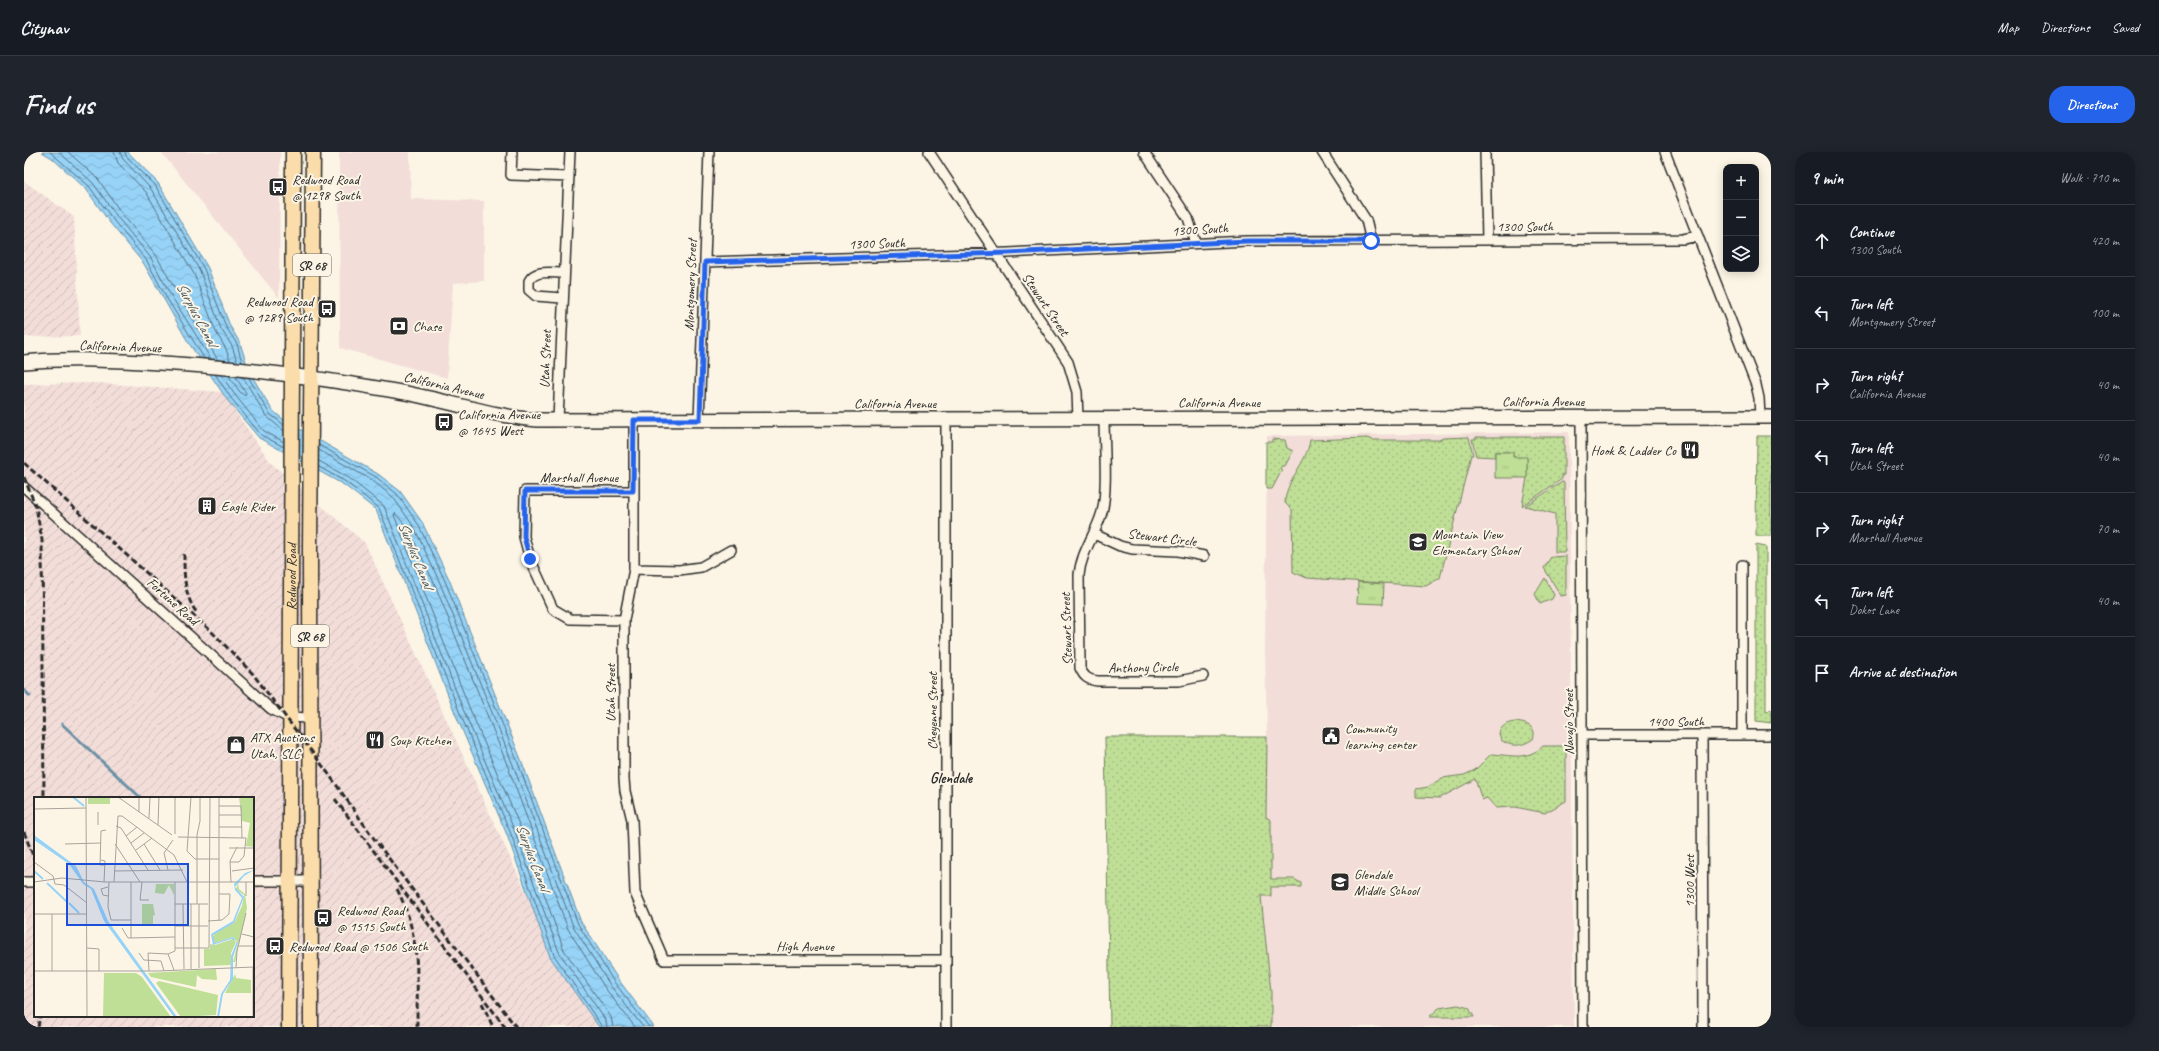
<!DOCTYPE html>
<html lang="en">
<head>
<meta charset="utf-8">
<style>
	:root { --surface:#171b24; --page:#20242c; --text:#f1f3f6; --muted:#9ea1a6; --line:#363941; --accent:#2563eb }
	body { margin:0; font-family:Caveat,sans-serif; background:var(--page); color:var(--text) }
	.controls { position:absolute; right:12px; top:12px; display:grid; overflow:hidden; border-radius:8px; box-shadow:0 2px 10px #0003 }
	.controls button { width:36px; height:36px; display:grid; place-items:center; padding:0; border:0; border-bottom:1px solid var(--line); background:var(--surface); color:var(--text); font:20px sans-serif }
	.stop { position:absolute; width:12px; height:12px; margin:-9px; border:3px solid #2563eb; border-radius:50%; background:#fff }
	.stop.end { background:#2563eb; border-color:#fff; box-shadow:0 1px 4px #0008 }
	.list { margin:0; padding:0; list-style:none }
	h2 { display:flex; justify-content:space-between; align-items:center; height:52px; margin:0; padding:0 16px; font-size:17px }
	h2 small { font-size:13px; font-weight:400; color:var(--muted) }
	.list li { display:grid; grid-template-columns:26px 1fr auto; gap:12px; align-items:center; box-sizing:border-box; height:72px; padding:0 16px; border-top:1px solid var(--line) }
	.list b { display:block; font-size:15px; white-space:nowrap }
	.list p { margin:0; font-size:13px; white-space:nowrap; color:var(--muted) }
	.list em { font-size:13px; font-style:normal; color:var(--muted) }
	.icon { flex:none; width:22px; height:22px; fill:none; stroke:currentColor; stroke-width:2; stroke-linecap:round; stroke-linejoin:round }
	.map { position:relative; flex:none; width:1747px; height:875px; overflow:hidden; border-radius:16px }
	header { display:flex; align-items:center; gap:24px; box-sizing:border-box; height:56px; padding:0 20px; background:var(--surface); border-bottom:1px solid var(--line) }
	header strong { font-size:19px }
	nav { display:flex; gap:22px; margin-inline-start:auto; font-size:14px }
	.intro { display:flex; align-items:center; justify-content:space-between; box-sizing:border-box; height:96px; padding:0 24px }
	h1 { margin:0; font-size:28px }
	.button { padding:10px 18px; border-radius:16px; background:var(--accent); color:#fff; font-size:14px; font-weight:700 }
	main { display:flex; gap:24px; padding:0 24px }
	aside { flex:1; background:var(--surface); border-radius:16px; box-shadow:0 2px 10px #0003 }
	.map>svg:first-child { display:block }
</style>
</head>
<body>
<header>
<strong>Citynav</strong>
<nav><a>Map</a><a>Directions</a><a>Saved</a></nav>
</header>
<div class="intro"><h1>Find us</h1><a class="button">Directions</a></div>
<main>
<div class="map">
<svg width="1747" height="875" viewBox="0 0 1747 875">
	<defs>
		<pattern id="industrial-furrows" width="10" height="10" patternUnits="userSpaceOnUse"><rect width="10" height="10" fill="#f2ddd9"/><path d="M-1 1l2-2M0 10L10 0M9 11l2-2" fill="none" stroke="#d0beba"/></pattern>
		<pattern id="grass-dots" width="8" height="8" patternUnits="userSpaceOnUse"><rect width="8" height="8" fill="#bfde96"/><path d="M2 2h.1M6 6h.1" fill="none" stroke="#a4bf81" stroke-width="1.8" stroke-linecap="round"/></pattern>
		<pattern id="park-tufts" width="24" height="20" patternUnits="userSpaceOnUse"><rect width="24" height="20" fill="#bfde96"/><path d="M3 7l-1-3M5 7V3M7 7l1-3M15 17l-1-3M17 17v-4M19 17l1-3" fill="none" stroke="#a4bf81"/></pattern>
		<pattern id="water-waves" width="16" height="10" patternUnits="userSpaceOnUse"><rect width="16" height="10" fill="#96d3f7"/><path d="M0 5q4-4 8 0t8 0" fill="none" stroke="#81b5d4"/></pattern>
	</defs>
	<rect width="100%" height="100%" fill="#fcf5e5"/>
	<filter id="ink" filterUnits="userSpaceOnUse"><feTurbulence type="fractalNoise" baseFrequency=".025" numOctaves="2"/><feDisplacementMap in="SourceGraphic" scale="8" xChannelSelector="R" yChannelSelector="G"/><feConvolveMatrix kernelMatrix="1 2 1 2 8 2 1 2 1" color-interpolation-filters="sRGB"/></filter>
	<g filter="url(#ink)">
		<path fill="#f2ddd9" d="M137,0H256L255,146Z
			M315,0H386L387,47L460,49V129L429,131L423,226L316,196Z
			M1545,280L1550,875H1086L1081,585H1243L1241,497L1243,284Z"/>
		<path fill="url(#industrial-furrows)" fill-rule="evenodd" d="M0,29L50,65L56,184L0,185Z
			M73,231L198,240L247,311L341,391L541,825L575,875H0V232ZM11,646H229V864H11Z"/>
		<path fill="url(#grass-dots)" stroke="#758460" d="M1733,284H1747V384H1732Z
			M1445,285L1449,303H1447L1416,426L1402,434L1283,426L1269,420L1268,358L1261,351C1261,329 1283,311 1286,288L1343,286L1349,288H1415L1419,286Z
			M1452,285H1540V323H1538V327L1498,354L1503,326V306L1489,305V300H1471V305L1452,304L1448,287H1452Z
			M1248,287L1261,288L1263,296L1269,299L1261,314H1258L1256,316L1258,318L1248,337H1242V290H1248Z
			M1538,330H1540L1541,400H1531V362L1501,354Z
			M1732,393L1742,395V560L1747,557V571L1732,569Z
			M1542,404V443L1537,444L1520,416L1527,405Z
			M1491,570C1501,571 1514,574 1509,587C1499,594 1488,596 1477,588L1475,581C1478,573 1483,571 1491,570Z
			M1081,585H1243L1242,665L1247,668V727H1270L1277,731V735H1247V744H1237L1247,840V875H1086Z
			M1519,594H1542V649L1521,661L1491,655L1472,656L1463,646L1458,648L1451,627L1416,646L1392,645V637L1404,635L1418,626L1440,623L1451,618L1467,602C1487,603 1503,609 1519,594Z
			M1434,853L1445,856L1450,865H1405L1415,856Z"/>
		<path fill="url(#park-tufts)" stroke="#758460" d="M1471,300H1489V305H1503V326H1471Z
			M1521,426L1530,443L1528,447L1516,452L1511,442Z
			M1334,430L1360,432L1359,452L1333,451Z"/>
		<path fill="url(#water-waves)" stroke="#6b90a5" d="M18,0H104L134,31L184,116L206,174L216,191L225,219L248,258L260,268L354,322L376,339L398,370L425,427L498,610L557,770L594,827L630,875H575L526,805L483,683L431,561L352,358L320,333L235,286L204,249L164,190L120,112L86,71L62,37L28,6Z"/>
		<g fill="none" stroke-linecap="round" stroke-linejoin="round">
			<path stroke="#566e7d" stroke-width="1" d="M26,0L65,34L90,69L123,109L142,145L180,206
				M35,0L69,31L94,66L127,106L146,142L187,207
				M44,0L74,27L98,62L132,103L152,139L194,208
				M90,0L94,11L122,40L170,122L192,180L202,197L206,209
				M96,0L99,7L127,37L176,119L197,177L208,194L213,209
				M101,0L102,4L131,33L180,117L202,175L213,192L218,210
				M191,222L207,246L237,283L260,295
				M197,223L211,243L240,279L260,290
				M205,224L216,240L221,244L222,241L211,224
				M219,225L242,264L260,279
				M225,226L245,261L260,273
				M295,293L352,325L373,342L394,372L421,429L494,611L554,772L590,830L625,875
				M295,298L349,329L369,345L390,375L416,431L489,613L549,774L586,833L619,875
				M295,309L325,326L360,354L439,557L491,680L535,800L582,869L583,875
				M295,315L322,330L355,356L435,559L487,682L530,803L578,875
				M589,875L587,865L540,798L497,677L445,555L377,381L370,363L371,361L385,378L411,433L484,615L544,777L581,836L611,875"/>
			<path stroke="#6b90a5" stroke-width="3" d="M0,538L6,544
				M38,572L117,646"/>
			<defs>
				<path id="street" d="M488,0L487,23L545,25
					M905,0L1044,210L1053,240L1054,267
					M1120,0L1164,66L1172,91
					M1298,0L1342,68L1347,89
					M1461,0L1463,88
					M1641,0L1732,233L1735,246L1736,265
					M681,110L984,101L1223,89L1659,87L1674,84
					M538,146L512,144L505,138V129C511,117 528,121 539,121
					M1557,265L1559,875
					M922,267V875
					M1080,267C1080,291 1084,337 1078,360C1072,382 1057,400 1055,423L1056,516C1060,525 1064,528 1074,529H1155L1179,524
					M534,268L546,0
					M610,268V417L600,468V627L601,639L608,668L611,741L640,808H922
					M675,268L685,0
					M0,335L247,557L263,565L286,566
					M1070,382L1096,394L1108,397L1154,399L1180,404
					M1718,413V583
					M610,417L655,418L677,415L707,398
					M600,468L546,467L529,457L506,407L500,385L501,339H609
					M1558,583H1747
					M1678,583L1679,875
					M229,729H286
					M0,730H11"/>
				<path id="secondary" d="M0,210C39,206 79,208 118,210C203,214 287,224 371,239C419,247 466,264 514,268L1747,265"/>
				<g id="primary">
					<path id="s1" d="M265,875L269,0"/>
					<path d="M287,875L286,397L289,0"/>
				</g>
			</defs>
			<use href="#street" stroke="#2b2b2b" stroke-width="12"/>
			<use href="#secondary" stroke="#2b2b2b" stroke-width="16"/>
			<use href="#primary" stroke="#2b2b2b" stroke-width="17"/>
			<use href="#street" stroke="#fcf5e5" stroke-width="9"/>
			<use href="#secondary" stroke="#fcf5e5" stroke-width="13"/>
			<use href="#primary" stroke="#fbddab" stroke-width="14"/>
			<path stroke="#2b2b2b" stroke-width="3" stroke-dasharray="6 3" stroke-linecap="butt" d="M0,311L186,478L229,522L304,621L351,688L492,875
				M0,325L12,355L18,388L20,646
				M160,402C160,423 160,444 173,461
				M311,647L481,875
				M0,680L11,709
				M373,737C397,785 393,823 393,875
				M458,851L469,875
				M14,875L16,864"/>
		</g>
	</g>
	<g fill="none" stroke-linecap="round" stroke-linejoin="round" filter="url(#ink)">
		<path stroke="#2563eb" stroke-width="5" d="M506,407L500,385L501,339H609L610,268H676L681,110L984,101L1223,89H1347"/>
	</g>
	<defs>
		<symbol id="bus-square" viewBox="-11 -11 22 22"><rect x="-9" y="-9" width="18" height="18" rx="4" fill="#2b2b2b" stroke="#fcf5e5"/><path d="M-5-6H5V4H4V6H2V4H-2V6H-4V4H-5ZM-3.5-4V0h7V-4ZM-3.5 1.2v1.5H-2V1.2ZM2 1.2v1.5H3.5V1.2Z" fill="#fff"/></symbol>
		<symbol id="bank-square" viewBox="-11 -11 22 22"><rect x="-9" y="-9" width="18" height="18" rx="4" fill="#2b2b2b" stroke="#fcf5e5"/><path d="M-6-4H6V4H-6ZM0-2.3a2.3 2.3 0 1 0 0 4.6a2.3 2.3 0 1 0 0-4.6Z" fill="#fff"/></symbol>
		<symbol id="restaurant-square" viewBox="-11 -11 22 22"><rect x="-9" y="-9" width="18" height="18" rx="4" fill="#2b2b2b" stroke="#fcf5e5"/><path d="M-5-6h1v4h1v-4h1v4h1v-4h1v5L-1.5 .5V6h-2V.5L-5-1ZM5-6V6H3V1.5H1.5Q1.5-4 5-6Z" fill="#fff"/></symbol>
		<symbol id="building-square" viewBox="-11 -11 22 22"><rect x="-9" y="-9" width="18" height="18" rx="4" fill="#2b2b2b" stroke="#fcf5e5"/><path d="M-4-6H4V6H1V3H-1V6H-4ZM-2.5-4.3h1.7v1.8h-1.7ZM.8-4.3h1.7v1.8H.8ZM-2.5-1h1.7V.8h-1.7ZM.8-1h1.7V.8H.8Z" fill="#fff"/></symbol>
		<symbol id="school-square" viewBox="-11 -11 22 22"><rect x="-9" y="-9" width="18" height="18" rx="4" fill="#2b2b2b" stroke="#fcf5e5"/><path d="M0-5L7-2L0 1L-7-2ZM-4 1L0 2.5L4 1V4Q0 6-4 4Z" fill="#fff"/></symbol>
		<symbol id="civic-square" viewBox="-11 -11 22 22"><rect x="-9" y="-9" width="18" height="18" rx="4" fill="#2b2b2b" stroke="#fcf5e5"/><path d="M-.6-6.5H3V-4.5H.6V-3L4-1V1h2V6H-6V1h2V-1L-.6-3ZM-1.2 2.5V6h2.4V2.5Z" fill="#fff"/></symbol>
		<symbol id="shop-square" viewBox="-11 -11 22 22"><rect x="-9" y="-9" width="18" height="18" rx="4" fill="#2b2b2b" stroke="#fcf5e5"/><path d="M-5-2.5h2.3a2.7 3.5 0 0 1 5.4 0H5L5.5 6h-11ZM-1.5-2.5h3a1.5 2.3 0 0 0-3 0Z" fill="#fff"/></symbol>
	</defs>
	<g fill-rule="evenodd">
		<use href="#bus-square" x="243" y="24" width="22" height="22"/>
		<use href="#bus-square" x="292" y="146" width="22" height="22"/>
		<use href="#bank-square" x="364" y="163" width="22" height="22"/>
		<use href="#bus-square" x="409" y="259" width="22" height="22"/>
		<use href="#restaurant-square" x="1655" y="287" width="22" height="22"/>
		<use href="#building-square" x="172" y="343" width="22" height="22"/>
		<use href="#school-square" x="1383" y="379" width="22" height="22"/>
		<use href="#civic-square" x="1296" y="573" width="22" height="22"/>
		<use href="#restaurant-square" x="340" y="577" width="22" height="22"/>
		<use href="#shop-square" x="201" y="582" width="22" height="22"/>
		<use href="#school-square" x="1305" y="719" width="22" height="22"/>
		<use href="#bus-square" x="288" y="755" width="22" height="22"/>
		<use href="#bus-square" x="240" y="783" width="22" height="22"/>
	</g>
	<g text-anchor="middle" stroke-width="4" stroke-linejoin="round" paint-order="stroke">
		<g fill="#fcf5e5" stroke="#6a6863" stroke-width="1">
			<rect x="269" y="102" width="38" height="22" rx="3"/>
			<rect x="267" y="473" width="38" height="22" rx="3"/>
		</g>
		<g font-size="13" font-weight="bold" fill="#2b2b2b">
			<text x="288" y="118">SR 68</text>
			<text x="286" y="489">SR 68</text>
		</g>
		<g font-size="14" fill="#2b2b2b" stroke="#fcf5e5" text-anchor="start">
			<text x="268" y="32">Redwood Road<tspan x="268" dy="16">@ 1298 South</tspan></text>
			<text x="289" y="154" text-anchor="end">Redwood Road<tspan x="289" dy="16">@ 1289 South</tspan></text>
			<text x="389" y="179">Chase</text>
			<text x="434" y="267">California Avenue<tspan x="434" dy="16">@ 1645 West</tspan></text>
			<text x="1652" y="303" text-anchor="end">Hook &amp; Ladder Co</text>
			<text x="197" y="359">Eagle Rider</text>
			<text x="1408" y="387">Mountain View<tspan x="1408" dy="16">Elementary School</tspan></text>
			<text x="1321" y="581">Community<tspan x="1321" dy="16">learning center</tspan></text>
			<text x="226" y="590">ATX Auctions<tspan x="226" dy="16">Utah, SLC</tspan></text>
			<text x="365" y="593">Soup Kitchen</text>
			<text x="1330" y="727">Glendale<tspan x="1330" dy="16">Middle School</tspan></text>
			<text x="313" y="763">Redwood Road<tspan x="313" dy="16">@ 1515 South</tspan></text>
			<text x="265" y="799">Redwood Road @ 1506 South</text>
		</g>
		<g font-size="14" fill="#2b2b2b" stroke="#fcf5e5">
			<text x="1501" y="79">1300 South</text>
			<text transform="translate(1176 77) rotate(-4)" y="5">1300 South</text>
			<text transform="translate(853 91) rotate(-2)" y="5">1300 South</text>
			<text transform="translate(666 133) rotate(-88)" y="5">Montgomery Street</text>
			<text transform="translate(1022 152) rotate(56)" y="5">Stewart Street</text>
			<text transform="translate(96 194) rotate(2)" y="5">California Avenue</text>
			<text transform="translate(521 207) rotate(-88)" y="5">Utah Street</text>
			<text transform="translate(420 233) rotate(13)" y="5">California Avenue</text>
			<text x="1519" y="254">California Avenue</text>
			<text x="1195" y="255">California Avenue</text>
			<text x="871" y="256">California Avenue</text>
			<text x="555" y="330">Marshall Avenue</text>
			<text transform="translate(1138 385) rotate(7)" y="5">Stewart Circle</text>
			<text dy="5" stroke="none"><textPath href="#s1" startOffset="450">Redwood Road</textPath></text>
			<text transform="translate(149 449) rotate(42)" y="5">Fortune Road</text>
			<text transform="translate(1042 477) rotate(-92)" y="5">Stewart Street</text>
			<text transform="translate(1119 515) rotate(-1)" y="5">Anthony Circle</text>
			<text transform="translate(586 541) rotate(-90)" y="5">Utah Street</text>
			<text transform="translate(908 559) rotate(-90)" y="5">Cheyenne Street</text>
			<text x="1652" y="574">1400 South</text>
			<text transform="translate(1544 570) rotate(-90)" y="5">Navajo Street</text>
			<text transform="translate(1665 729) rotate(-90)" y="5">1300 West</text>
			<text x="781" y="799">High Avenue</text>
		</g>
		<g font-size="15" font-style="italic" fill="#46555e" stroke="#fcf5e5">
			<text transform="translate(173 162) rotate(62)" y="5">Surplus Canal</text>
			<text transform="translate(392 403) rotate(68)" y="5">Surplus Canal</text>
			<text transform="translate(509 705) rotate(69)" y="5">Surplus Canal</text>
		</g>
		<g font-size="15" font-weight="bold" fill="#2b2b2b" stroke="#fcf5e5">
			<text x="927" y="631">Glendale</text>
		</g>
	</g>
	<g transform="translate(10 645)">
		<rect width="220" height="220" fill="#fcf5e5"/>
		<path d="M54,0H76V7H54ZM122,87H140V98L135,88L130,97L121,96ZM108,107H119L121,118L119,119V129H108ZM70,176H102L108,180L137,220H69ZM201,177L202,181L217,183V196H191ZM125,184L184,198L182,218L147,220L122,186Z" fill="#bfde96"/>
		<path d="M205,0H220V50L212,49L216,26L208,24ZM204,86L205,92L211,97L213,111L201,165H199L204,146L199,140L181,146L178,142L181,135L200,126L208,109L210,98L202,92ZM199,142L202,145L197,156V168L170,169V152H176V147L181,148ZM182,172L183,183L168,182L163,178L162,190L117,180L114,176Z" fill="#bfde96"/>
		<path d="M171,152L185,153V163H178V155L177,164H170Z" fill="#bfde96"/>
		<path d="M0,38L42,69L50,85L60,92L74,124L143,220H140L70,124L57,92L49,87L35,67L0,43ZM220,73L210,79L201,90L210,100L200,126L179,138L181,146L199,140L204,146L199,160V182L189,197L185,220H183L187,197L196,183L197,159L203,144L197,142L179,148L177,137L199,124L208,101L201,93L200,87L211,76Z" fill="#96d3f7"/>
		<path fill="none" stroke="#96d3f7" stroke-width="2" d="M39,0L50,9M0,74L9,82M13,86L33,105M35,106L45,116"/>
		<path fill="none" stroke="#a8a49b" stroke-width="1" d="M52,0L53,220M84,0L138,38M141,0V37M157,0L153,54L161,62H185M185,0V124M185,9H207L208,41M0,12L52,11M64,15V28M105,15V0M185,18H208M84,19H88L140,58L153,85M115,21L116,0M124,28L125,0M82,29L87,31L114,73M185,30H208M92,39L103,30M144,40L212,41L210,59L205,65H196M97,46L110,36M31,47L67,46M81,47L106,85M110,47L126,73M195,51H220M102,53L118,41M67,63L71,64L70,85M0,65L19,79L21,87L30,88L53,106M71,68H66L67,34L72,33M134,73L130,56L139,43M80,74L149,73M198,74L220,71M0,85L28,81L71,85H220M75,85L74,110L77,123H97M80,85L84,19M97,85V141M108,85L106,103H115M197,85L196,64L203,50M74,99L69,98L67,92L74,90M212,99V85M141,107H174M149,107L150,172M157,107V172M163,107V38L166,24V0M165,107V171M0,117H53M18,117V174M174,124L188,123L195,117L196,97H185M141,129H174M88,131L94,141L141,140M208,137L220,140M205,149H220M53,151L65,152V174M141,151H175L176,0M105,156L110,163L127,164L130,174M134,157L141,154V85M134,157L140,173M202,170L203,154L212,116M0,174H124L220,170M115,174L114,156L134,157M219,220V170"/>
		<path fill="#1d4ed8" fill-opacity="0.15" stroke="#1d4ed8" stroke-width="2" d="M33,67H154V128H33Z"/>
		<rect width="220" height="220" fill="none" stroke="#2b2b2b" stroke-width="2"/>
	</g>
</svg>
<div class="controls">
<button>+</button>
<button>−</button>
<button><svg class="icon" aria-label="layers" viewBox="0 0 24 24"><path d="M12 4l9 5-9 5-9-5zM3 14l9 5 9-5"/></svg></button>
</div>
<div class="stop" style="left:1347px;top:89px"></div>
<div class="stop end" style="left:506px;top:407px"></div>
</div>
<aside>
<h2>9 min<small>Walk · 710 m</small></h2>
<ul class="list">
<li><svg class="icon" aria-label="ahead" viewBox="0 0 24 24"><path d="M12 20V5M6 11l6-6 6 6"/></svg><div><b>Continue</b><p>1300 South</p></div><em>420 m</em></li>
<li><svg class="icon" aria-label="left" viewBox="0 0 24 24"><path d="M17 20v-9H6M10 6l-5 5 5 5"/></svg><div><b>Turn left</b><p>Montgomery Street</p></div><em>100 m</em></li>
<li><svg class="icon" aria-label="right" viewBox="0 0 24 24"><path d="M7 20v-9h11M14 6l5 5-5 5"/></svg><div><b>Turn right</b><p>California Avenue</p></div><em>40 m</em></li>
<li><svg class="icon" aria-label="left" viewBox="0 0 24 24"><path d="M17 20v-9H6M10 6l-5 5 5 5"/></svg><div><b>Turn left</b><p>Utah Street</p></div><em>40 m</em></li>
<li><svg class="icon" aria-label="right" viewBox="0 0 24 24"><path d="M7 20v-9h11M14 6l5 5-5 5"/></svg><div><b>Turn right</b><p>Marshall Avenue</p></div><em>70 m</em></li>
<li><svg class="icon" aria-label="left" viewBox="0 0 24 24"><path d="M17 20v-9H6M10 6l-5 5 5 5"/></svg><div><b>Turn left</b><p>Dokos Lane</p></div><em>40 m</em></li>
<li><svg class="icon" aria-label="arrive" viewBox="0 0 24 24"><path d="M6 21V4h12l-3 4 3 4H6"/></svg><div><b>Arrive at destination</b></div></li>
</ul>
</aside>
</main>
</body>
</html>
